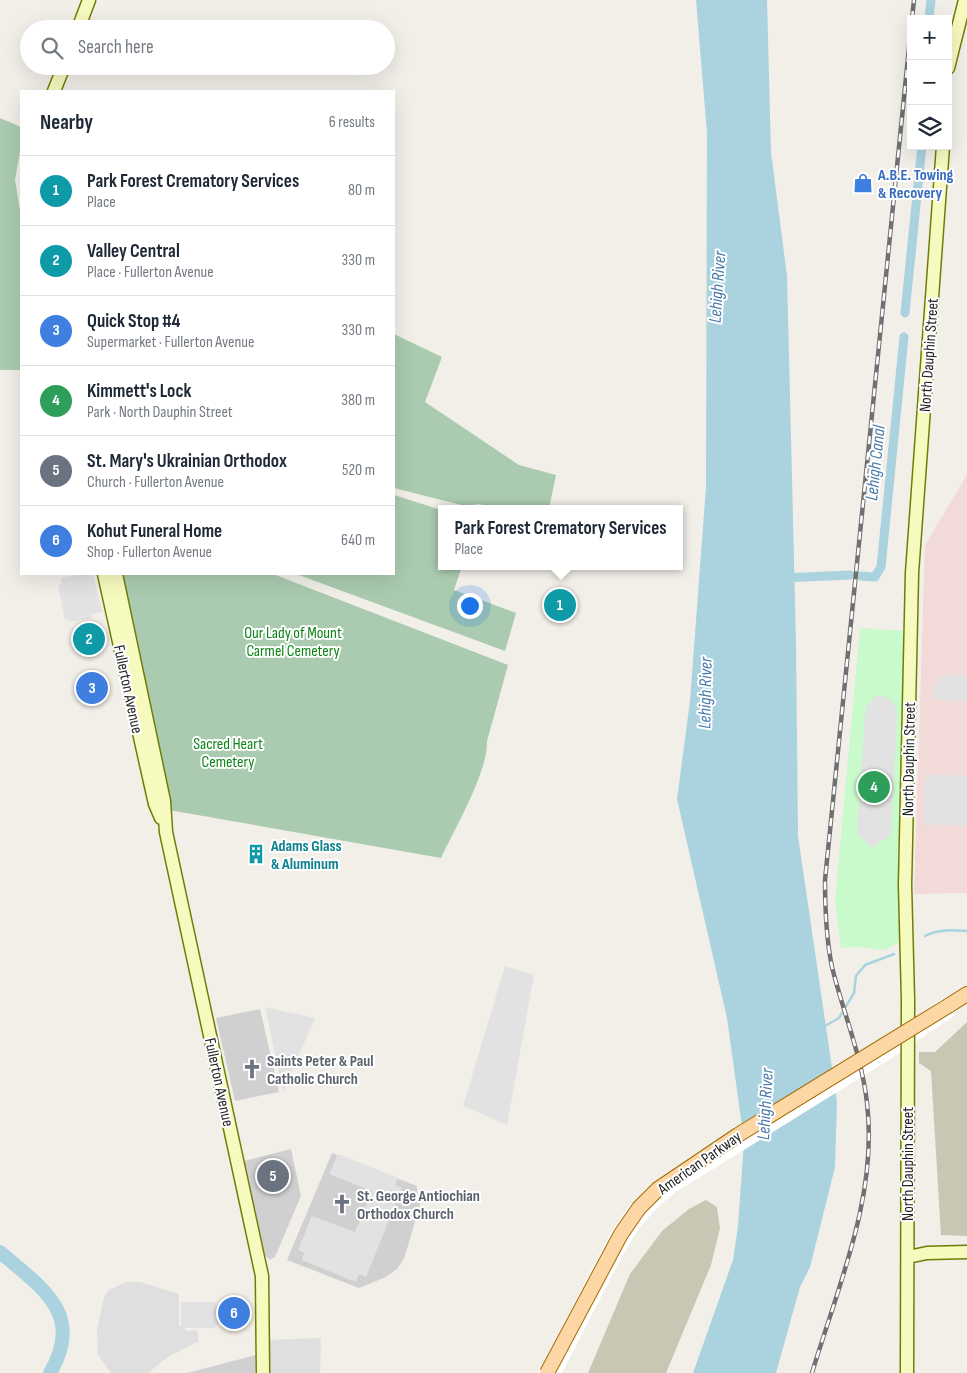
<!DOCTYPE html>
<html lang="en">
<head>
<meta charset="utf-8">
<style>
	:root { --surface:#fff; --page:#f6f6f7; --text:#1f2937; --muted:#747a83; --line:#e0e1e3; --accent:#b45309 }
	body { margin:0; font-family:"Sofia Sans Condensed",sans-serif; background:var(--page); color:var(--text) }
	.controls { position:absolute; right:15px; top:15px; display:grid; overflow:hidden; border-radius:0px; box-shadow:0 5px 20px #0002 }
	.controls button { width:45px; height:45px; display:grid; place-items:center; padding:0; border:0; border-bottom:1px solid var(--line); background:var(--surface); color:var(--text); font:25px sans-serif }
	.you { position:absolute; left:469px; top:605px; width:18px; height:18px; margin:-12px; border:4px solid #fff; border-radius:50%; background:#1a73e8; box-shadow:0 0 0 8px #1a73e833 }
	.badge { display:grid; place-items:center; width:32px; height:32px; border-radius:50%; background:var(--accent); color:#fff; font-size:16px; font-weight:700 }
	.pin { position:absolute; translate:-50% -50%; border:2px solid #fff; box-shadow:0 1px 5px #0006 }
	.popup { position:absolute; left:438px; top:505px; width:245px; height:65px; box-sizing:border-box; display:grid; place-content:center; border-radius:0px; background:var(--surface); filter:drop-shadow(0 1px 4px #0005); font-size:16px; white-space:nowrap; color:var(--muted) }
	.popup b { font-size:19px; color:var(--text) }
	.popup::after { content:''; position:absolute; left:50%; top:100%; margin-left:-10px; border:10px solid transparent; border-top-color:var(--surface) }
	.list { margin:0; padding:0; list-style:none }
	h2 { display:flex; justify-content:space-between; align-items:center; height:65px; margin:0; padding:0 20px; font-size:21px }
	h2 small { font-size:16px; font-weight:400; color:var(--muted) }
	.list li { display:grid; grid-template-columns:32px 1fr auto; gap:15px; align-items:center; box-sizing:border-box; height:70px; padding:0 20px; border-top:1px solid var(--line) }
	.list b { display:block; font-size:19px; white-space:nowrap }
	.list p { margin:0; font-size:16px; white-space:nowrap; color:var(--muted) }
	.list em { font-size:16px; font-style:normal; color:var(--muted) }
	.icon { flex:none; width:28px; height:28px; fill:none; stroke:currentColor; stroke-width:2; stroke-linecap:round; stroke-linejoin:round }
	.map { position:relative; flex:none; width:967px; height:1373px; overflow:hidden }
	.search { position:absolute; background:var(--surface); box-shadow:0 5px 20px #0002; left:20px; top:20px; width:375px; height:55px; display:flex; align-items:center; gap:12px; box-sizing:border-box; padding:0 18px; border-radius:28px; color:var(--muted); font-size:19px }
	.panel { position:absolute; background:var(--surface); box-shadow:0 5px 20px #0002; left:20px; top:90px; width:375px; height:485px; border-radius:0px }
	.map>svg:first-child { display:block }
</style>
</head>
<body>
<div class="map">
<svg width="967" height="1373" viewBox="0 0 967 1373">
	<rect width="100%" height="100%" fill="#f2efe9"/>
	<path fill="#e0dfdf" d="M126,1282H140L179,1294V1326H183L186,1331L197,1330L199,1341L169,1356L148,1373H111L98,1355L97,1330L104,1297L109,1290Z
		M321,1338L320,1373H268V1340Z"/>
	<path fill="#f2dad9" d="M967,475V893L914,894L925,545Z"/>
	<path fill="#d0d0d0" d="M260,1009L279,1092L235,1101L216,1018Z
		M291,1149L301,1196L275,1257L270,1260L265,1255L244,1161Z
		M332,1153L417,1186V1192L422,1198L404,1259L397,1269L386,1277L359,1288L287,1260Z
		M256,1355L255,1373H187Z"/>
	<path fill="#c7c7b4" d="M967,1022V1236L941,1235L931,1071L919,1063V1052H935Z
		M706,1200L717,1207L720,1228L711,1265L666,1373H588L630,1274L662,1231L689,1209Z"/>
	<path fill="#aacbaf" d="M0,118L21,127V145L15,180L21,217V370H0Z
		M394,334L442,357L425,402L519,465L556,475L549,509H502L479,504L465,506L394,488Z
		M394,495L441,510V566H462L454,590L516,613L505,651L296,574H394Z
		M123,574H273L508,665L487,741C488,772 455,828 441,858L169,810Z"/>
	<path fill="#c8facc" d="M860,628L907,631L901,941L885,950L858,947L841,948L835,901Z"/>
	<path fill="#e2e2e2" d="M80,574H93L102,612L91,614L92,618L70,622L69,619L65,620L58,585L62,584L61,578Z
		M942,675L967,676V701L934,700L933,687Z
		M876,696H884L891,700L896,708L897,718L891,835L872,848L857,834L865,715L867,705Z
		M925,774L967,776V826L923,824Z
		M505,966L534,975L507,1125L463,1106Z
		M265,1007L315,1018L283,1092Z
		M338,1154L398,1178L395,1185L402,1188L366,1277L359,1274L356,1282L302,1260L304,1253L298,1250L312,1216L355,1232L372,1191L329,1174Z
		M181,1302H215V1305H219V1322L215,1328H184L181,1326Z"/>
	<path fill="#aad3df" d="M696,0H767L771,152L787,276L796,641L798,836L837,1102L835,1167L810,1267L800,1287L776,1373H693L733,1260L738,1226L744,1141L727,1018L677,799L690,701L706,487L707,133Z"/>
	<path fill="#fff" d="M944,998L954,1016L884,1063L676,1192L659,1206L639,1228L621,1258L562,1373H538L610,1234L627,1209L647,1188L690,1158L883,1038Z"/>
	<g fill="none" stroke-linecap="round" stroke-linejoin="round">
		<path stroke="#aad3df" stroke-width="2.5" d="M925,936C939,929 952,930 967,931
			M825,1026L839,1018L854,993L856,976L865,965L894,954"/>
		<path stroke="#aad3df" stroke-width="9" d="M929,19L931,0
			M905,313L922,146
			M861,576L875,577L881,567L904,337
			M783,578L850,575"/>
		<path stroke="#aad3df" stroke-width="14" d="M0,1252C42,1288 85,1314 50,1373"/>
		<defs>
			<path id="secondary" d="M78,29L89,0
				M948,68L965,0
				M54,91L64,66
				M104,574L144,755L155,804L161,818
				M116,574L164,801L166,832L262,1276L263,1373
				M908,1257L927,1253L967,1252
				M907,1373L908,1000L905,885L912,573L943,146"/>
			<path id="primary" d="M948,1006L967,994"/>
		</defs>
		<use href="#secondary" stroke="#707d05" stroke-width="15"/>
		<use href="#primary" stroke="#a06b00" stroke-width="16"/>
		<use href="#secondary" stroke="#f7fabf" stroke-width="12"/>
		<use href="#primary" stroke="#fcd6a4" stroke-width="14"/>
		<defs>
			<path id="rail" d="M912,19L914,0
				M812,1373C838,1286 878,1196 867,1103C862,1057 843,1012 832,967C826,938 825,909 825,880L911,28"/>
		</defs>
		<use href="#rail" stroke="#707070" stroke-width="4.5"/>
		<use href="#rail" stroke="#fff" stroke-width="2.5" stroke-dasharray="8" stroke-linecap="butt"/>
		<defs>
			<path id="primary-bridge" d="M547,1373L621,1234L639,1208L658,1189L738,1135L948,1006"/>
		</defs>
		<use href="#primary-bridge" stroke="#a06b00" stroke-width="16" stroke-linecap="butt"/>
		<use href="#primary-bridge" stroke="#fcd6a4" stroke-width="14"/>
	</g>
	<defs>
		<symbol id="shop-bare" viewBox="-9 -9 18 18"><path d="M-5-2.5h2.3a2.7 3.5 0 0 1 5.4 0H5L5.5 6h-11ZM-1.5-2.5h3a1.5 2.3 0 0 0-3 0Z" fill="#3f7fe0" stroke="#fff" stroke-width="2.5" paint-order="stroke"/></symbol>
		<symbol id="building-bare" viewBox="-9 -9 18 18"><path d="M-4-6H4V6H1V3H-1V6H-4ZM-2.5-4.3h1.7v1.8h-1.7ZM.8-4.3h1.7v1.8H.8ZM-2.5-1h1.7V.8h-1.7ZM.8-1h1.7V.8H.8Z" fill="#0f9aa8" stroke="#fff" stroke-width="2.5" paint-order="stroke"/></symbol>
		<symbol id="church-bare" viewBox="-9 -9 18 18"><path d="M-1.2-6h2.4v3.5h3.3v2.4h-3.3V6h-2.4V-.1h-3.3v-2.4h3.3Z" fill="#6b7280" stroke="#fff" stroke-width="2.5" paint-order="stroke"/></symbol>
	</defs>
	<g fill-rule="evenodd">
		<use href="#shop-bare" x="849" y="169" width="28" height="28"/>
		<use href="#building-bare" x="242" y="840" width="28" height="28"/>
		<use href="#church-bare" x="238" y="1055" width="28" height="28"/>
		<use href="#church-bare" x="328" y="1190" width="28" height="28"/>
	</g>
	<g text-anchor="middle" stroke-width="4" stroke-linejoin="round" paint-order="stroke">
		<g font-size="16" font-weight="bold" fill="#366cbe" stroke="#fff" text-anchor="start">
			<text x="878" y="180">A.B.E. Towing<tspan x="878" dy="18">&amp; Recovery</tspan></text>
		</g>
		<g font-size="16" fill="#222" stroke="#fff">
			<text transform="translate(928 355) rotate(-86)" y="6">North Dauphin Street</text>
			<text transform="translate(129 689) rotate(78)" y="6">Fullerton Avenue</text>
			<text transform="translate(908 759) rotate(-89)" y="6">North Dauphin Street</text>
			<text transform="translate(220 1082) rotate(78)" y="6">Fullerton Avenue</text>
			<text transform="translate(699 1162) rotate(-35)" y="6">American Parkway</text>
			<text transform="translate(907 1164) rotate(-90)" y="6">North Dauphin Street</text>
		</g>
		<g font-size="16" fill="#0c8416" stroke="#fff">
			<text x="293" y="638">Our Lady of Mount<tspan x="293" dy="18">Carmel Cemetery</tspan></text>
			<text x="228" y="749">Sacred Heart<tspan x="228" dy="18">Cemetery</tspan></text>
		</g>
		<g font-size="16" font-weight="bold" fill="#0d838f" stroke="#fff" text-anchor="start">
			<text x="271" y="851">Adams Glass<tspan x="271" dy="18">&amp; Aluminum</tspan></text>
		</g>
		<g font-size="16" font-weight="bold" fill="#5b616d" stroke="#fff" text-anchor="start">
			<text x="267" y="1066">Saints Peter &amp; Paul<tspan x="267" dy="18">Catholic Church</tspan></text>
			<text x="357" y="1201">St. George Antiochian<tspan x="357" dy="18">Orthodox Church</tspan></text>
		</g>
		<g font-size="18" font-style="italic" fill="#4a7aab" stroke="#fff">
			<text transform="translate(717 287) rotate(-86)" y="6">Lehigh River</text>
			<text transform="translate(875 463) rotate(-84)" y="6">Lehigh Canal</text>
			<text transform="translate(705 693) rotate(-89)" y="6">Lehigh River</text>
			<text transform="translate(765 1104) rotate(-87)" y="6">Lehigh River</text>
		</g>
	</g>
</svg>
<div class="controls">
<button>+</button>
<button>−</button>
<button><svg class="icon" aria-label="layers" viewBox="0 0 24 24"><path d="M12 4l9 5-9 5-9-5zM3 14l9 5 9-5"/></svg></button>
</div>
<div class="you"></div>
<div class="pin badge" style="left:560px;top:605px;background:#0f9aa8">1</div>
<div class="popup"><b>Park Forest Crematory Services</b>Place</div>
<div class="pin badge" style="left:89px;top:639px;background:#0f9aa8">2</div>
<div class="pin badge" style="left:92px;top:688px;background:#3f7fe0">3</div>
<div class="pin badge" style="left:874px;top:787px;background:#2e9e5b">4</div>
<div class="pin badge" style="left:273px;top:1176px;background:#6b7280">5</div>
<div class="pin badge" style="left:234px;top:1313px;background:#3f7fe0">6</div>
<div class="search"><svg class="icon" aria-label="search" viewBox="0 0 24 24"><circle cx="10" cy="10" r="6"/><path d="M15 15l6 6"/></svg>Search here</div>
<section class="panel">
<h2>Nearby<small>6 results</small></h2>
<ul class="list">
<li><span class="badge" style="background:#0f9aa8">1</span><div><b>Park Forest Crematory Services</b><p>Place</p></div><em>80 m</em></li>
<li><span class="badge" style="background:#0f9aa8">2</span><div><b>Valley Central</b><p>Place · Fullerton Avenue</p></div><em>330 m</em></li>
<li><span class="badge" style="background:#3f7fe0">3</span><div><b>Quick Stop #4</b><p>Supermarket · Fullerton Avenue</p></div><em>330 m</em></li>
<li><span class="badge" style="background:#2e9e5b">4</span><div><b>Kimmett's Lock</b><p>Park · North Dauphin Street</p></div><em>380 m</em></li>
<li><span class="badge" style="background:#6b7280">5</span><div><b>St. Mary's Ukrainian Orthodox</b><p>Church · Fullerton Avenue</p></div><em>520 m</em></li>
<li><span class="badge" style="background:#3f7fe0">6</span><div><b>Kohut Funeral Home</b><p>Shop · Fullerton Avenue</p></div><em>640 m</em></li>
</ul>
</section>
</div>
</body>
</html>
